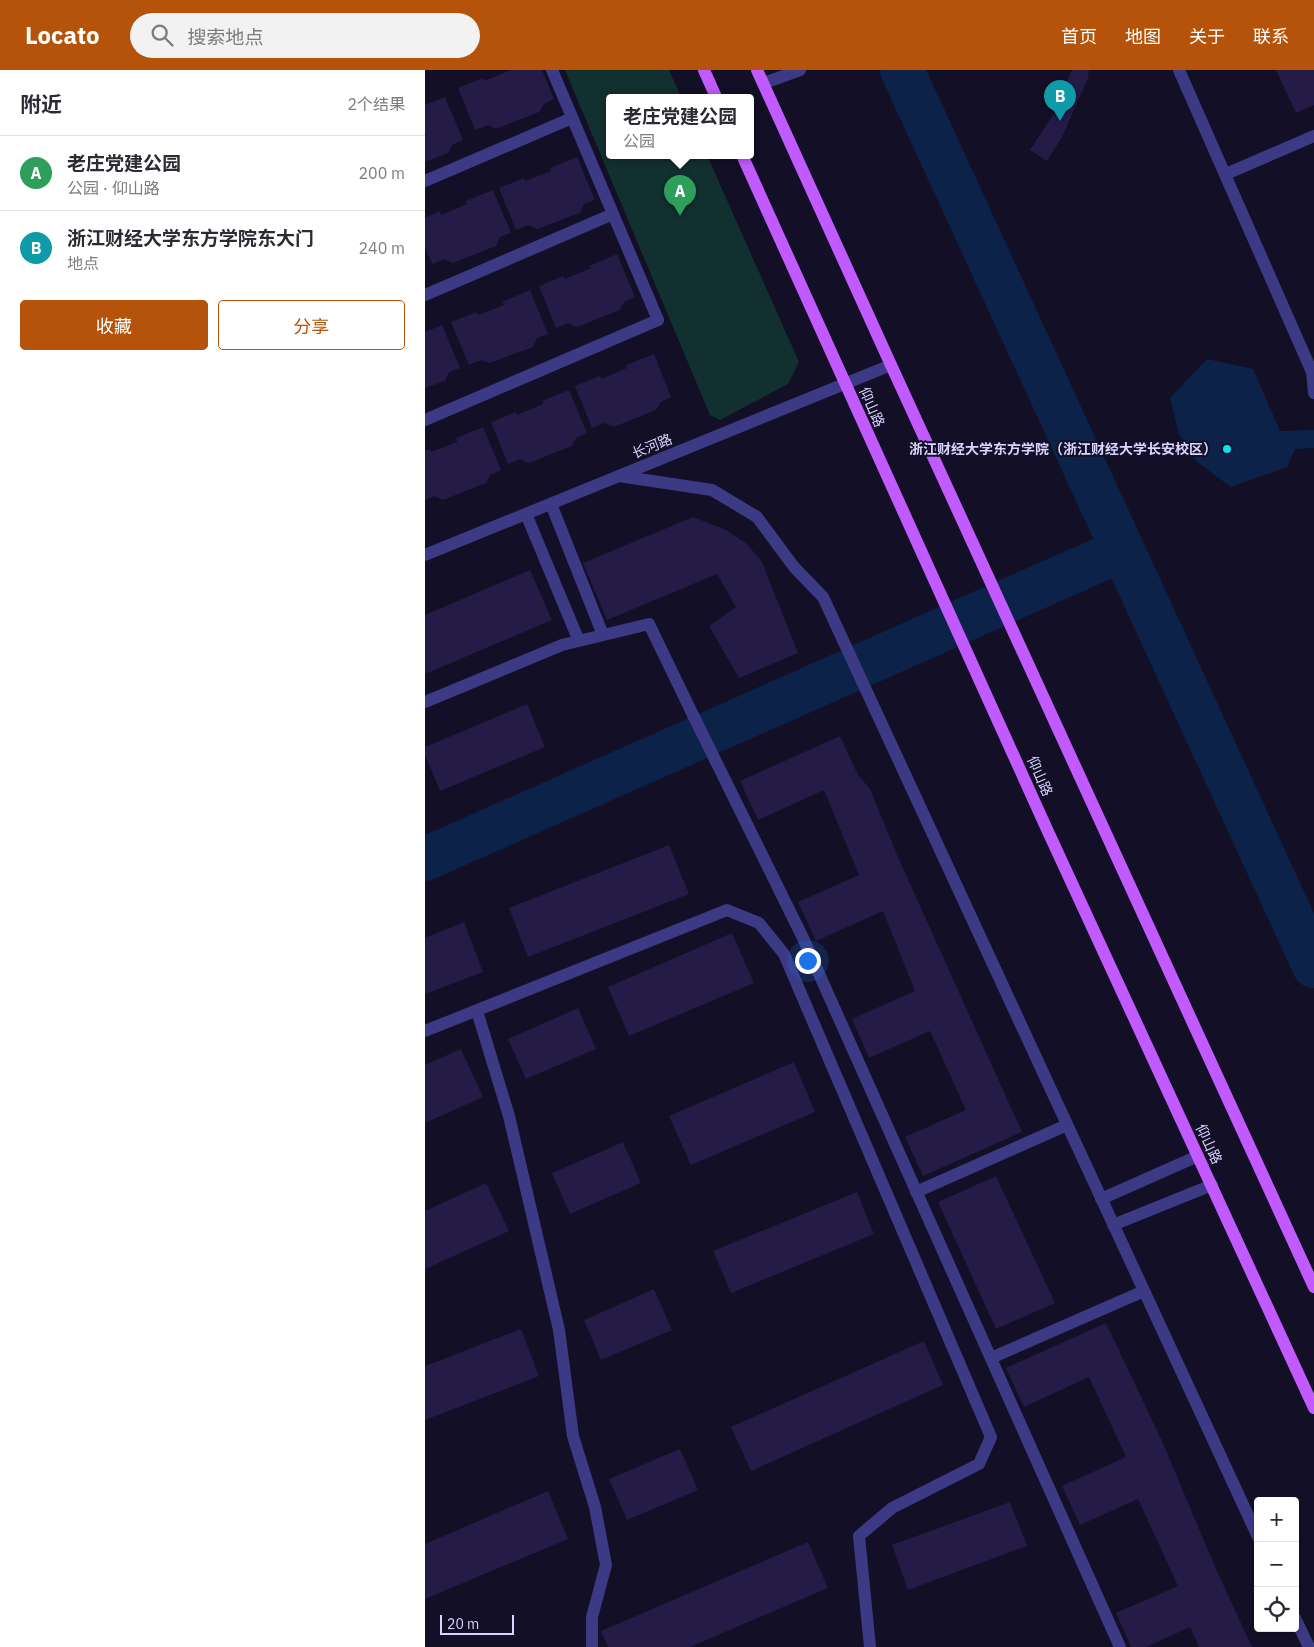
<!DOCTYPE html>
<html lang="zh">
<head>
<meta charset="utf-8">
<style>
	:root { --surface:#fff; --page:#f2f2f3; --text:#2b2b33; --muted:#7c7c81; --line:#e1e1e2; --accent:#b45309 }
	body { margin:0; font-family:"IBM Plex Sans","Noto Sans SC",sans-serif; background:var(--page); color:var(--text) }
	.controls { position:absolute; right:15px; bottom:15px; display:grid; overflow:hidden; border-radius:5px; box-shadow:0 1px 4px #0004 }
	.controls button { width:45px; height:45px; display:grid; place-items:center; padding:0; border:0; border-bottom:1px solid var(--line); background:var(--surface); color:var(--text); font:25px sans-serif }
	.scale { position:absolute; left:15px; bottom:12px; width:74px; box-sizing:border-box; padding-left:5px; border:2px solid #d9d4ff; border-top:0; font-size:14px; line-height:18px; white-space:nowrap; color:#d9d4ff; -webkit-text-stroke:4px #130f26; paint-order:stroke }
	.you { position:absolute; left:382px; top:890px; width:18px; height:18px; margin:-12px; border:4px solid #fff; border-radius:50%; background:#1a73e8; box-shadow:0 0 0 8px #1a73e833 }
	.badge { display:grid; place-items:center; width:32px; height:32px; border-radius:50%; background:var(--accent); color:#fff; font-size:16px; font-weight:700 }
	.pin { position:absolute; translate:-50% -41px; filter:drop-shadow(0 1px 2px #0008) }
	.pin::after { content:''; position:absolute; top:26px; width:18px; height:15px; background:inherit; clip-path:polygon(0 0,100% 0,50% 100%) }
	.popup { position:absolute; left:181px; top:24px; width:148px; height:65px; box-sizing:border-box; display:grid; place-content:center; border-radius:5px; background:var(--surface); filter:drop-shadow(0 1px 4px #0005); font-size:16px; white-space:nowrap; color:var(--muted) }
	.popup b { font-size:19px; color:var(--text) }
	.popup::after { content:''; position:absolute; left:50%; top:100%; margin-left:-10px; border:10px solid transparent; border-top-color:var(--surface) }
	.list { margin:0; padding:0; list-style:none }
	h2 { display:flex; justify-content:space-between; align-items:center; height:65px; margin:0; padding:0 20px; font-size:21px }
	h2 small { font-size:16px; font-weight:400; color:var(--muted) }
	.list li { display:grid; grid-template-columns:32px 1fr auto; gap:15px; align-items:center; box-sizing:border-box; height:75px; padding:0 20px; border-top:1px solid var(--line) }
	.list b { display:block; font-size:19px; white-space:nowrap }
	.list p { margin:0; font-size:16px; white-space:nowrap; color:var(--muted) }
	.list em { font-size:16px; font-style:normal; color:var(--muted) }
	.actions { display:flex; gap:10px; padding:15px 20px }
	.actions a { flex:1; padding:11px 0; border:1px solid var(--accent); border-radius:5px; text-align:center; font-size:18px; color:var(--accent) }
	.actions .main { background:var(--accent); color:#fff }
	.icon { flex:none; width:28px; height:28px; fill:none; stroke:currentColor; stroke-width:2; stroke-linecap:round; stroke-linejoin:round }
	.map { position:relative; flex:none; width:889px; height:1577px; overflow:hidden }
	header { display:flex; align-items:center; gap:30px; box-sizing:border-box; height:70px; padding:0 25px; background:var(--accent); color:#fff }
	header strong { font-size:24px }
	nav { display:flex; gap:28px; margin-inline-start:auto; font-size:18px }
	.search { width:350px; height:45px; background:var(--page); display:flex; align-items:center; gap:12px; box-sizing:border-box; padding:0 18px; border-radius:28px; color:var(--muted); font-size:19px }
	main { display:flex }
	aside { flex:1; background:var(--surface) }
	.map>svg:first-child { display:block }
</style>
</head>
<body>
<header>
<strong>Locato</strong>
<div class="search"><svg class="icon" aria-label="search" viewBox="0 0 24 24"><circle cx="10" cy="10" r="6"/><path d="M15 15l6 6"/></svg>搜索地点</div>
<nav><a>首页</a><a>地图</a><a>关于</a><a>联系</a></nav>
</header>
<main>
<aside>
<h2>附近<small>2个结果</small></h2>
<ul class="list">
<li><span class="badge" style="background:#2e9e5b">A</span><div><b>老庄党建公园</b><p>公园 · 仰山路</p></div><em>200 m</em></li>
<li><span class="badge" style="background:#0f9aa8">B</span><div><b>浙江财经大学东方学院东大门</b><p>地点</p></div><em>240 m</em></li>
</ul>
<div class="actions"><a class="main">收藏</a><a>分享</a></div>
</aside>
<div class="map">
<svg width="889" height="1577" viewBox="0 0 889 1577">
	<rect width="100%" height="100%" fill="#130f26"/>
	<path fill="#12302f" d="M140,0H244L256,27H185V85H282L374,292L363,314L295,350L285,345Z"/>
	<path fill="#0c2248" d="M782,289L828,299L855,361L889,360V378L870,379L862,397L806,417L772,392L754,364L745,328Z"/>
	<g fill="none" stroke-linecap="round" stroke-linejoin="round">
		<path stroke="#0c2248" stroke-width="44" d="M477,0L889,896
			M0,789L697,480"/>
	</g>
	<path fill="#241b47" d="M86,0H117L129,29L119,34L114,42L71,59L63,55L50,60L33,18L58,8L59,11Z
		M647,0H664L663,8L637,67L622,91L605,80L629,43Z
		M851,0H889V35L871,43Z
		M20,27L38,70L27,75L23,83L0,92V35Z
		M152,87L170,130L159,134L155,143L112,159L103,155L91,160L74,118L99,108L100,111L126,101L125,98Z
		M68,120L86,163L75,167L71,176L28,193L19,189L7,194L0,176V148L15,141L16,145L42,134L41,131Z
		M192,184L210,227L199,232L195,240L152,257L143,253L131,258L114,216L138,206L140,209L166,198L164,196Z
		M105,220L123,264L112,268L108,277L65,293L56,290L44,295L26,252L52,242L53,245L79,235L77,232Z
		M17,255L35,298L24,302L20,311L0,318V262Z
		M229,284L246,327L236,332L231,340L189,357L180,353L167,358L150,316L175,306L176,309L202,298L201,295Z
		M144,320L162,363L151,368L147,376L104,393L95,389L83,394L66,352L91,342L92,345L118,334L117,331Z
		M58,357L76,400L65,405L61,413L18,430L9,426L0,430V381L5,379L6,382L32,372L31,368Z
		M268,447L301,460L322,474L337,492L373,583L314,608L284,556L311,537L292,504L182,550L158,493Z
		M105,500L127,550L0,604V545Z
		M102,634L120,677L15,721L0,685V677Z
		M415,666L433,705L445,719L473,787L597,1062L498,1106L480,1067L541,1040L505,961L444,988L427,949L490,921L458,841L391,871L373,832L434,805L399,720L333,750L315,711Z
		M244,775L264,824L103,887L84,838Z
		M39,852L58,902L0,924V868Z
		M307,863L329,913L204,966L183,917Z
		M153,938L171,979L101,1009L83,969Z
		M36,979L58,1027L0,1053V995Z
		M369,992L390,1042L266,1095L244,1046Z
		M198,1072L216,1113L145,1144L127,1103Z
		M571,1106L630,1233L571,1259L513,1132Z
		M61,1113L84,1161L0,1199V1141Z
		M432,1122L449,1164L306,1223L288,1181Z
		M229,1219L247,1260L176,1290L159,1250Z
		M681,1253L737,1371L791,1499L827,1577H774L765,1557L721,1577H706L691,1543L753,1516L713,1429L655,1455L637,1416L701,1387L664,1307L599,1337L581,1298Z
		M96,1259L114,1306L0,1350V1296Z
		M499,1271L518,1315L326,1401L306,1357Z
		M255,1379L273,1420L202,1450L184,1409Z
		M123,1421L143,1469L0,1529V1474Z
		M585,1432L602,1476L483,1520L467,1475Z
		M383,1472L403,1518L265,1577H183L176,1561Z"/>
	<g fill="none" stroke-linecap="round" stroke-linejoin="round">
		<path stroke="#3d3a85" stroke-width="12" d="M801,104L889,66
			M0,111L147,48
			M0,225L188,144
			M0,350L233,250
			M194,406L287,420L332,447L369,497L398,527L833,1467
			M126,434L178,565
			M101,444L154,571
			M0,632L137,575L224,554L268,645
			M52,941L84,1046L134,1260L148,1366L170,1437L181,1495L167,1547V1577
			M0,961L302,840L334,853L359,884L566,1367L554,1394L467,1438L434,1466L445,1577
			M491,1122L642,1055
			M676,1129L773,1086
			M688,1155L787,1115
			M566,1288L719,1221
			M870,1548L884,1577"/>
		<path stroke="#3d3a85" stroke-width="12" d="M127,0L233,250
			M754,0L887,302L889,323
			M339,13L375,0
			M268,645L378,868L695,1577"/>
		<path stroke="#3d3a85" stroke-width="12" d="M0,485L466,295"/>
		<path stroke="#c25bff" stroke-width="12" d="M279,0L291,27
			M332,0L466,295L889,1217
			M317,85L620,755L889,1338"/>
	</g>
	<circle fill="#00e5ff" stroke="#130f26" stroke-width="2" cx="802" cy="379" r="5"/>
	<g text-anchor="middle" stroke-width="4" stroke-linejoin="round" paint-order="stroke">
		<g font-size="14" fill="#d9d4ff" stroke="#130f26">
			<text transform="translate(447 337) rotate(66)" y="5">仰山路</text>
			<text transform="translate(227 376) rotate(-22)" y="5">长河路</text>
			<text transform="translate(615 706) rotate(66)" y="5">仰山路</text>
			<text transform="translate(784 1074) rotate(65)" y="5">仰山路</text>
		</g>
		<g font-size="14" font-weight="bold" fill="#d9d4ff" stroke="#130f26" text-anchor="end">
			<text x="792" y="384">浙江财经大学东方学院（浙江财经大学长安校区）</text>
		</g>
	</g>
</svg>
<div class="controls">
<button>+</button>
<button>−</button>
<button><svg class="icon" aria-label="locate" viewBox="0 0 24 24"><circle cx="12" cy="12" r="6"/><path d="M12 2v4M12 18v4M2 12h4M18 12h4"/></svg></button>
</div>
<div class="scale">20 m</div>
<div class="you"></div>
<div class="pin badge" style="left:255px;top:146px;background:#2e9e5b">A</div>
<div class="popup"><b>老庄党建公园</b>公园</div>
<div class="pin badge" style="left:635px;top:51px;background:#0f9aa8">B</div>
</div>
</main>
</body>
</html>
